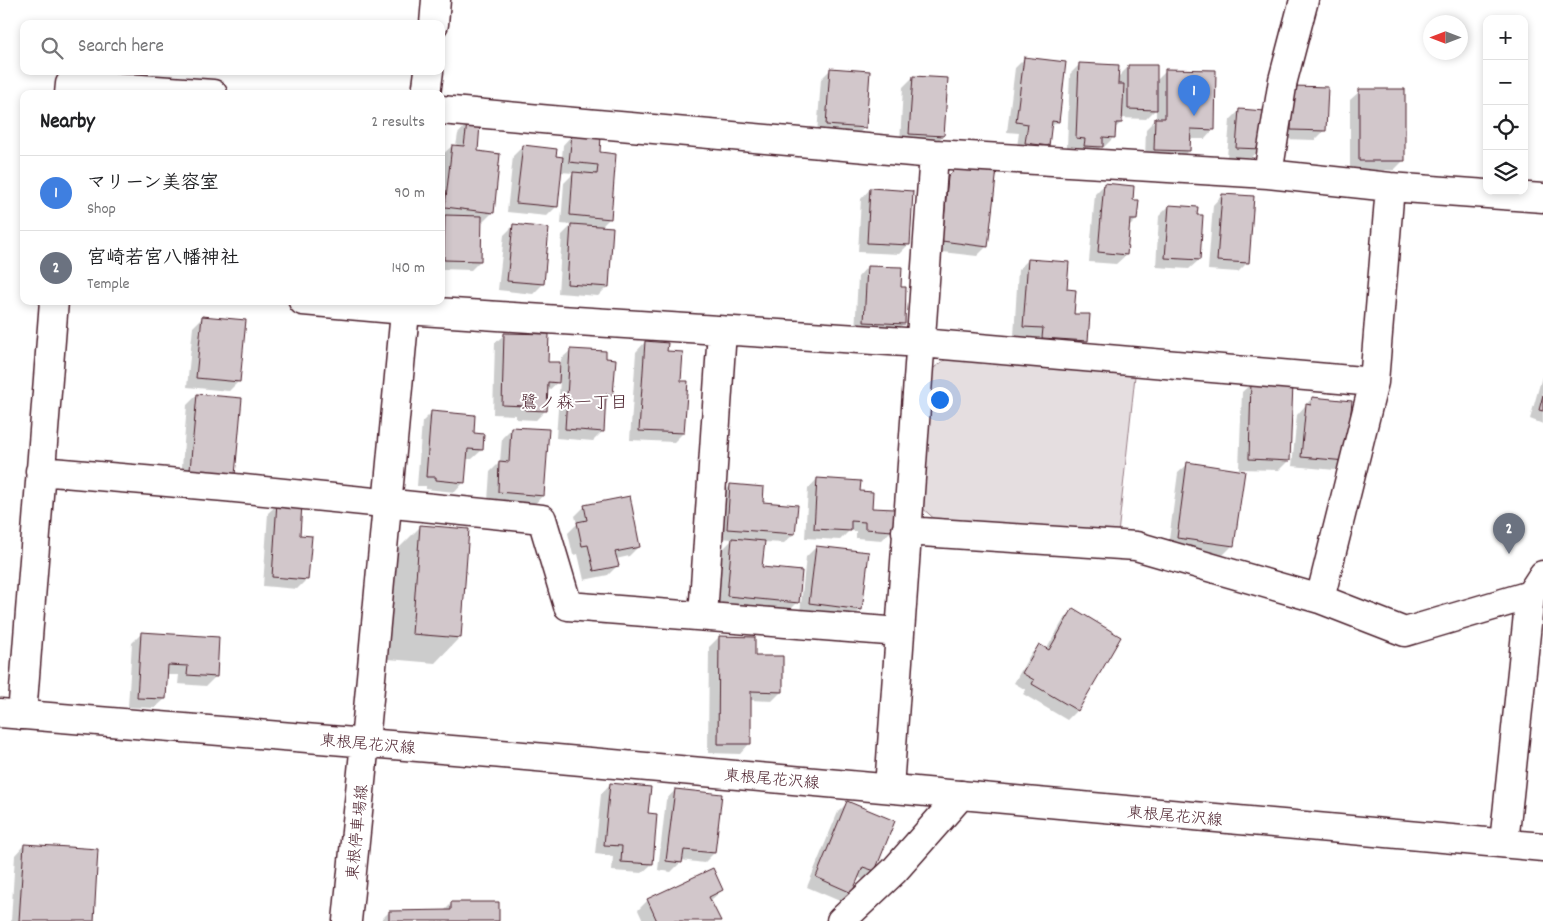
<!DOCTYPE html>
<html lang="en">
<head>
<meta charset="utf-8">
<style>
	:root { --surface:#fff; --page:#f2f2f2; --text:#202124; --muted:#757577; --line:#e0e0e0; --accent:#4a1f2b }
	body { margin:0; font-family:Dekko,"Klee One",sans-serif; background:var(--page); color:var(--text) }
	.controls { position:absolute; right:15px; top:15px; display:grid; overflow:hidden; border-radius:10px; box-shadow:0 2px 8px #0003 }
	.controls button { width:45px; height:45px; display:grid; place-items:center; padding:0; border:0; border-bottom:1px solid var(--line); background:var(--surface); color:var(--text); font:25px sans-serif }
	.compass { position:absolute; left:1423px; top:15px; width:45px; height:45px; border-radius:50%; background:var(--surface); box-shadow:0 2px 8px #0003; rotate:270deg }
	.you { position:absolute; left:939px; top:399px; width:18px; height:18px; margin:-12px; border:4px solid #fff; border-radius:50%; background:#1a73e8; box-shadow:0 0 0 8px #1a73e833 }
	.badge { display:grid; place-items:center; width:32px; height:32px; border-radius:50%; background:var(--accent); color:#fff; font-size:16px; font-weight:700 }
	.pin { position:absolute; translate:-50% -41px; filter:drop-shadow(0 1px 2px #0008) }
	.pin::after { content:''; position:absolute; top:26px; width:18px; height:15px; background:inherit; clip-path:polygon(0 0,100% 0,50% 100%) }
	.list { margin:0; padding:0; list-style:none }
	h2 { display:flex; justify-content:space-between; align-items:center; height:65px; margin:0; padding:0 20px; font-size:21px }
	h2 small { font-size:16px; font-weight:400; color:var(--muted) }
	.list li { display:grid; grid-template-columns:32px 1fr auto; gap:15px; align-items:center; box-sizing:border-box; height:75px; padding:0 20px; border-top:1px solid var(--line) }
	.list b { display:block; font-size:19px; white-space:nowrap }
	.list p { margin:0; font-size:16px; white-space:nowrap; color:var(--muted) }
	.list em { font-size:16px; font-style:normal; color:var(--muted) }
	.icon { flex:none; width:28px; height:28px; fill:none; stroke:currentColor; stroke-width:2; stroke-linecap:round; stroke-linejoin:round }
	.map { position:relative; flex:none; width:1543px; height:921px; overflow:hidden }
	.search { position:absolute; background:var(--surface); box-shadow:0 2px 8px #0003; left:20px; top:20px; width:425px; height:55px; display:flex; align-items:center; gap:12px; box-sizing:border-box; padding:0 18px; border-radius:10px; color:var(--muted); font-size:19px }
	.panel { position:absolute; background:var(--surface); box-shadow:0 2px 8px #0003; left:20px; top:90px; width:425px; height:215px; border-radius:10px }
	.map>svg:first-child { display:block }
</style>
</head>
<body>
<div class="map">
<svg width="1543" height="921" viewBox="0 0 1543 921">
	<rect width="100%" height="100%" fill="#fff"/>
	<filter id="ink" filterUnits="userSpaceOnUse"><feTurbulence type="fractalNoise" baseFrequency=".02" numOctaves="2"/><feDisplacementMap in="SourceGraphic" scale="10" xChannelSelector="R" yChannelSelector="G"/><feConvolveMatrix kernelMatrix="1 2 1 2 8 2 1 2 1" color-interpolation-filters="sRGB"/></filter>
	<g filter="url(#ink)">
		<path fill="#e5dee0" stroke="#987e86" d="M946,359L1135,376L1118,534L938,522L920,506L931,370Z"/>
		<path fill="#0003" d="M1024,59L1058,121L1049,129L1048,145L1038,155L1016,153L1019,133L1007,132L1015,68Z
			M1080,64L1117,78L1129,66L1156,81L1166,71L1214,129L1205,139H1189V150L1179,160L1145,159L1146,129L1156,119V109L1146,119L1121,118V123L1114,129V137L1104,147L1101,146L1092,156L1075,155L1076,148L1067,147L1070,74Z
			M830,70L865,127L855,137L817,134L821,79Z
			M913,77L943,136L933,145L900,143L903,87Z
			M1360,91L1404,160L1394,170H1350V100Z
			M1283,97L1325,130L1315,140L1282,139Z
			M1240,110L1260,149L1250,158L1227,157L1230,120Z
			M467,124L493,212L483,222H481L480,261L471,270L441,269V221L445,218L441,217L442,155L452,146H456L458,134Z
			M572,135L599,153L610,218L601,227L608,286L598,296L558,293L562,235L572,225L561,224L564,183L574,173L560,172L556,207L547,216L507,212L513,156L523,146L562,158L563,145Z
			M956,168L987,246L977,256L933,251L938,188Z
			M1105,184L1132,201L1136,220L1128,228L1126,255L1116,264L1089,262L1095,194Z
			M870,189L908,245L899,254L858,252L861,199Z
			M1222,195L1247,263L1238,272L1208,270L1213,205Z
			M1169,206L1199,260L1189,269L1156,267L1159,216Z
			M513,226L548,229L543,284L533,294L498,290L504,235Z
			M1028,260L1065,290L1073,315L1086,341L1077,350L1033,347L1034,338L1014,336L1018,270Z
			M867,267L899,288L904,323L894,333L855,332L858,277Z
			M203,317L238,382L229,391L187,387L193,327Z
			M505,334L546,363L558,375H560L561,359L571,350L605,359L612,394L605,402L603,431L593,441L556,438L560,380L547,392L546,410L536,420L516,419V415L493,414L495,343Z
			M645,342L666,353L679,382L683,433L674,442L630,440L636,352Z
			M1543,373V424L1530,419Z
			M1252,383L1289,460L1279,470L1239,469L1242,392Z
			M197,395L234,474L181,479L187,405Z
			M1312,398L1345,460L1335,470L1292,466L1297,415Z
			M431,413L472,434L482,450L472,459H466L464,482L455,492L426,489V486H417L422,422Z
			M512,428L543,495L534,505L488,501L490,472L500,462L502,438Z
			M1188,464L1233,545L1223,555L1168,547L1178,473Z
			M817,479L871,509L892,530L882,540L856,538V531H849L840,540L805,538L808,489Z
			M731,485L794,534L784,543L764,542L761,568L798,602L788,612L718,605L723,549L733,539L718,538L721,495Z
			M278,504L298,536L307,579L297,589L263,586L268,513Z
			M585,506L639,546L629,556L616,559L617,566L608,575L584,580L578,554L573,555L568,533L577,524L575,516Z
			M421,526L459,638L435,663L388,659L396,551Z
			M816,547L861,609L852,619L800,613L806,557Z
			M1073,610L1077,710L1067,720L1023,694L1026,690L1014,683L1030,655L1039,646L1046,650L1064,619Z
			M141,634L216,676L206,686L178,684L179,675H166L165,699L155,708L128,707L132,643Z
			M719,637L754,657L782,691L772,701L750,700L749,744L740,754L708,753L709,647Z
			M610,784L647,814L652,864L642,873L612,871L613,856L595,854L601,794Z
			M675,790L721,795L714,853L704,863L681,860V862L671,872L658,870L666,800Z
			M848,802L874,870L864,880L858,877L851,892L842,902L807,887L838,812Z
			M24,845L92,921H11L15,855Z
			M722,890L710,901L719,921H643L638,910L648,900Z
			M452,903L498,921H380L389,912L444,911Z"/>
		<path fill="#d2c7cb" stroke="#4a1f2b" d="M1024,57L1066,62L1059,122L1052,121L1049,146L1025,143L1028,124L1016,122Z
			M1079,63L1119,65L1118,84H1124L1122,123H1116L1115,138L1103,137V147L1084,146L1085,139L1076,138Z
			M1128,65H1157V110L1128,109Z
			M830,68L870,71L866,128L826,125Z
			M1165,69L1216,70L1215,130L1191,129L1190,151L1154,150L1155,118H1165Z
			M913,76L948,78L944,136L909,134Z
			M1293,86L1328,87L1326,131L1291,130Z
			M1359,89H1405V161H1359Z
			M1239,109L1265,111L1261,149L1236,148Z
			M467,123L480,124L478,151L500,154L494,213L445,207L452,145L464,146Z
			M572,134L601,136L600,152L616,154L611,219L570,215L573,172L597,174L598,165L569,162Z
			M523,145L557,149L556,156L563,157L558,207L516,203Z
			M956,167L997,169L988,247L942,241L948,177Z
			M1104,183L1134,186L1133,200H1139L1137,220H1130L1127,255L1098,252Z
			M870,188L913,191L910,245L867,243Z
			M1222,194L1254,196L1249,263L1217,261Z
			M1169,205L1198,207L1197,215H1203L1200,260L1165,258Z
			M445,215L482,216L481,261L444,260Z
			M513,224L549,228L544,284L507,281Z
			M571,224L613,227L609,287L567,284Z
			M1028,259L1069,262L1067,289L1076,290L1074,314H1090L1088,341L1042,338L1043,328L1023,327Z
			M867,266L902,267L901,287H906L905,324L864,322Z
			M202,316L246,320L240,382L196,378Z
			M504,333L549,334L548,362H560L559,383L548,382L547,411L525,410V406L502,405Z
			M645,341L668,343L667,351L683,352L681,381H688L684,433L639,431Z
			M570,349L606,351V358L616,359L613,395L606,394L604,432L565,429Z
			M1251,381L1293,383L1290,461L1249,459Z
			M197,394L242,398L235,475L190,470Z
			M1543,395V411L1539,410Z
			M1312,397L1352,401L1346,461L1301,457L1306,404L1311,405Z
			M431,411L475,415L474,433L484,434L483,450L468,449L465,483L436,480V477H426Z
			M511,427L549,429L544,496L498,492L499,461L509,462Z
			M1187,462L1245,471L1234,546L1177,538Z
			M817,478L861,481L860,491L873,492L872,508L895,509L893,531L865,529V522L851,521V531L814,529Z
			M730,484L764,487L763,502L798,505L795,534L727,529Z
			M630,496L640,547L615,552L619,566L594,571L588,545L582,546L577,522L587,520L584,505Z
			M277,502L302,504L300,535L312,536L308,580L272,577Z
			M420,525L469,529L461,638L412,634Z
			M732,538L765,541L762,567L802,571L799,603L727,596Z
			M816,546L869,552L862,610L809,603Z
			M1073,608L1121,637L1078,711L1032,684L1034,680L1022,673L1039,644L1049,650Z
			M141,632L219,637L217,677L187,675L188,666L168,665L166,699L137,698Z
			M719,636L755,637V656H783V692L751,691V744H718Z
			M610,783L651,787L648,813L657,814L653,864L621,862L622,846L604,845Z
			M675,789L722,794L715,853L684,850L682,863L666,861Z
			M847,801L895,821L875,871L863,867L852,893L816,877Z
			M24,844L98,849L94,921H19Z
			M713,868L723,890L709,897L721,921H657L647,899Z
			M451,902H499V921H389V911L451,910Z"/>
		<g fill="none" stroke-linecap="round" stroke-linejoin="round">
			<defs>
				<path id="minor" d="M69,94L70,84L213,94
					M441,110L934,154L1268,174L1390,187L1543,198
					M1268,174L1283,80L1304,0
					M303,301L405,310L921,343L1374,382
					M40,471L225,487L542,519L568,606L900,632
					M906,531L1136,546L1320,599L1374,382L1390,187
					M1320,599L1405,632L1530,595
					M703,616L722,331
					M22,715L54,301
					M889,788L934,154
					M1504,843L1530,595L1543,575
					M841,921L894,871L961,795"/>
				<path id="tertiary" d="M434,24L436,0
					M426,94L429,71
					M365,742L406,301"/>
				<path id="secondary" d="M0,713C279,735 559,758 838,784C1073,805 1308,827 1543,847
					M347,921L365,742"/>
			</defs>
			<use href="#minor" stroke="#4a1f2b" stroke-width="31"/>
			<use href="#tertiary" stroke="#4a1f2b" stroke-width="31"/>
			<use href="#secondary" stroke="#4a1f2b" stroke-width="31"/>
			<use href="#minor" stroke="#fff" stroke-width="28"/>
			<use href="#tertiary" stroke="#fff" stroke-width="28"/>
			<use href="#secondary" stroke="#fff" stroke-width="28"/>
		</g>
	</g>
	<g text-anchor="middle" stroke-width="4" stroke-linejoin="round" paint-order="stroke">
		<g font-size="16" fill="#4a1f2b" stroke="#fff">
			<text transform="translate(368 743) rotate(5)" y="6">東根尾花沢線</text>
			<text transform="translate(772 778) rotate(5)" y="6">東根尾花沢線</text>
			<text transform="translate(1175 815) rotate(5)" y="6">東根尾花沢線</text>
			<text transform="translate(356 832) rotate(-84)" y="6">東根停車場線</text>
		</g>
		<g font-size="18" fill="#4a1f2b" stroke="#fff">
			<text x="574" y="408">鷺ノ森一丁目</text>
		</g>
	</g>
</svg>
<div class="controls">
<button>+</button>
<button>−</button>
<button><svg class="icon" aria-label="locate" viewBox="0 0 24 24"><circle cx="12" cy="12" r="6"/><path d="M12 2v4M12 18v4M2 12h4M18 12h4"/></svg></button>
<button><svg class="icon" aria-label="layers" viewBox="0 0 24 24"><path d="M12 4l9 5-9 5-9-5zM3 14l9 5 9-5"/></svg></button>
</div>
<svg class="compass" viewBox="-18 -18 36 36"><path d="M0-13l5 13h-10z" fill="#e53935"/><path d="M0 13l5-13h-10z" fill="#757577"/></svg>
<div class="you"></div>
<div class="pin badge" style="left:1194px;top:116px;background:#3f7fe0">1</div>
<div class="pin badge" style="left:1509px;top:554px;background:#6b7280">2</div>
<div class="search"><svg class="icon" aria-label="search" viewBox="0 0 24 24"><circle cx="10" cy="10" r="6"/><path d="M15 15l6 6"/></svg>Search here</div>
<section class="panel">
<h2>Nearby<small>2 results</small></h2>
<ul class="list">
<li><span class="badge" style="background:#3f7fe0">1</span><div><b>マリーン美容室</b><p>Shop</p></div><em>90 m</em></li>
<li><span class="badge" style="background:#6b7280">2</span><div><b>宮崎若宮八幡神社</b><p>Temple</p></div><em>140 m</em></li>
</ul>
</section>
</div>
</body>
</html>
